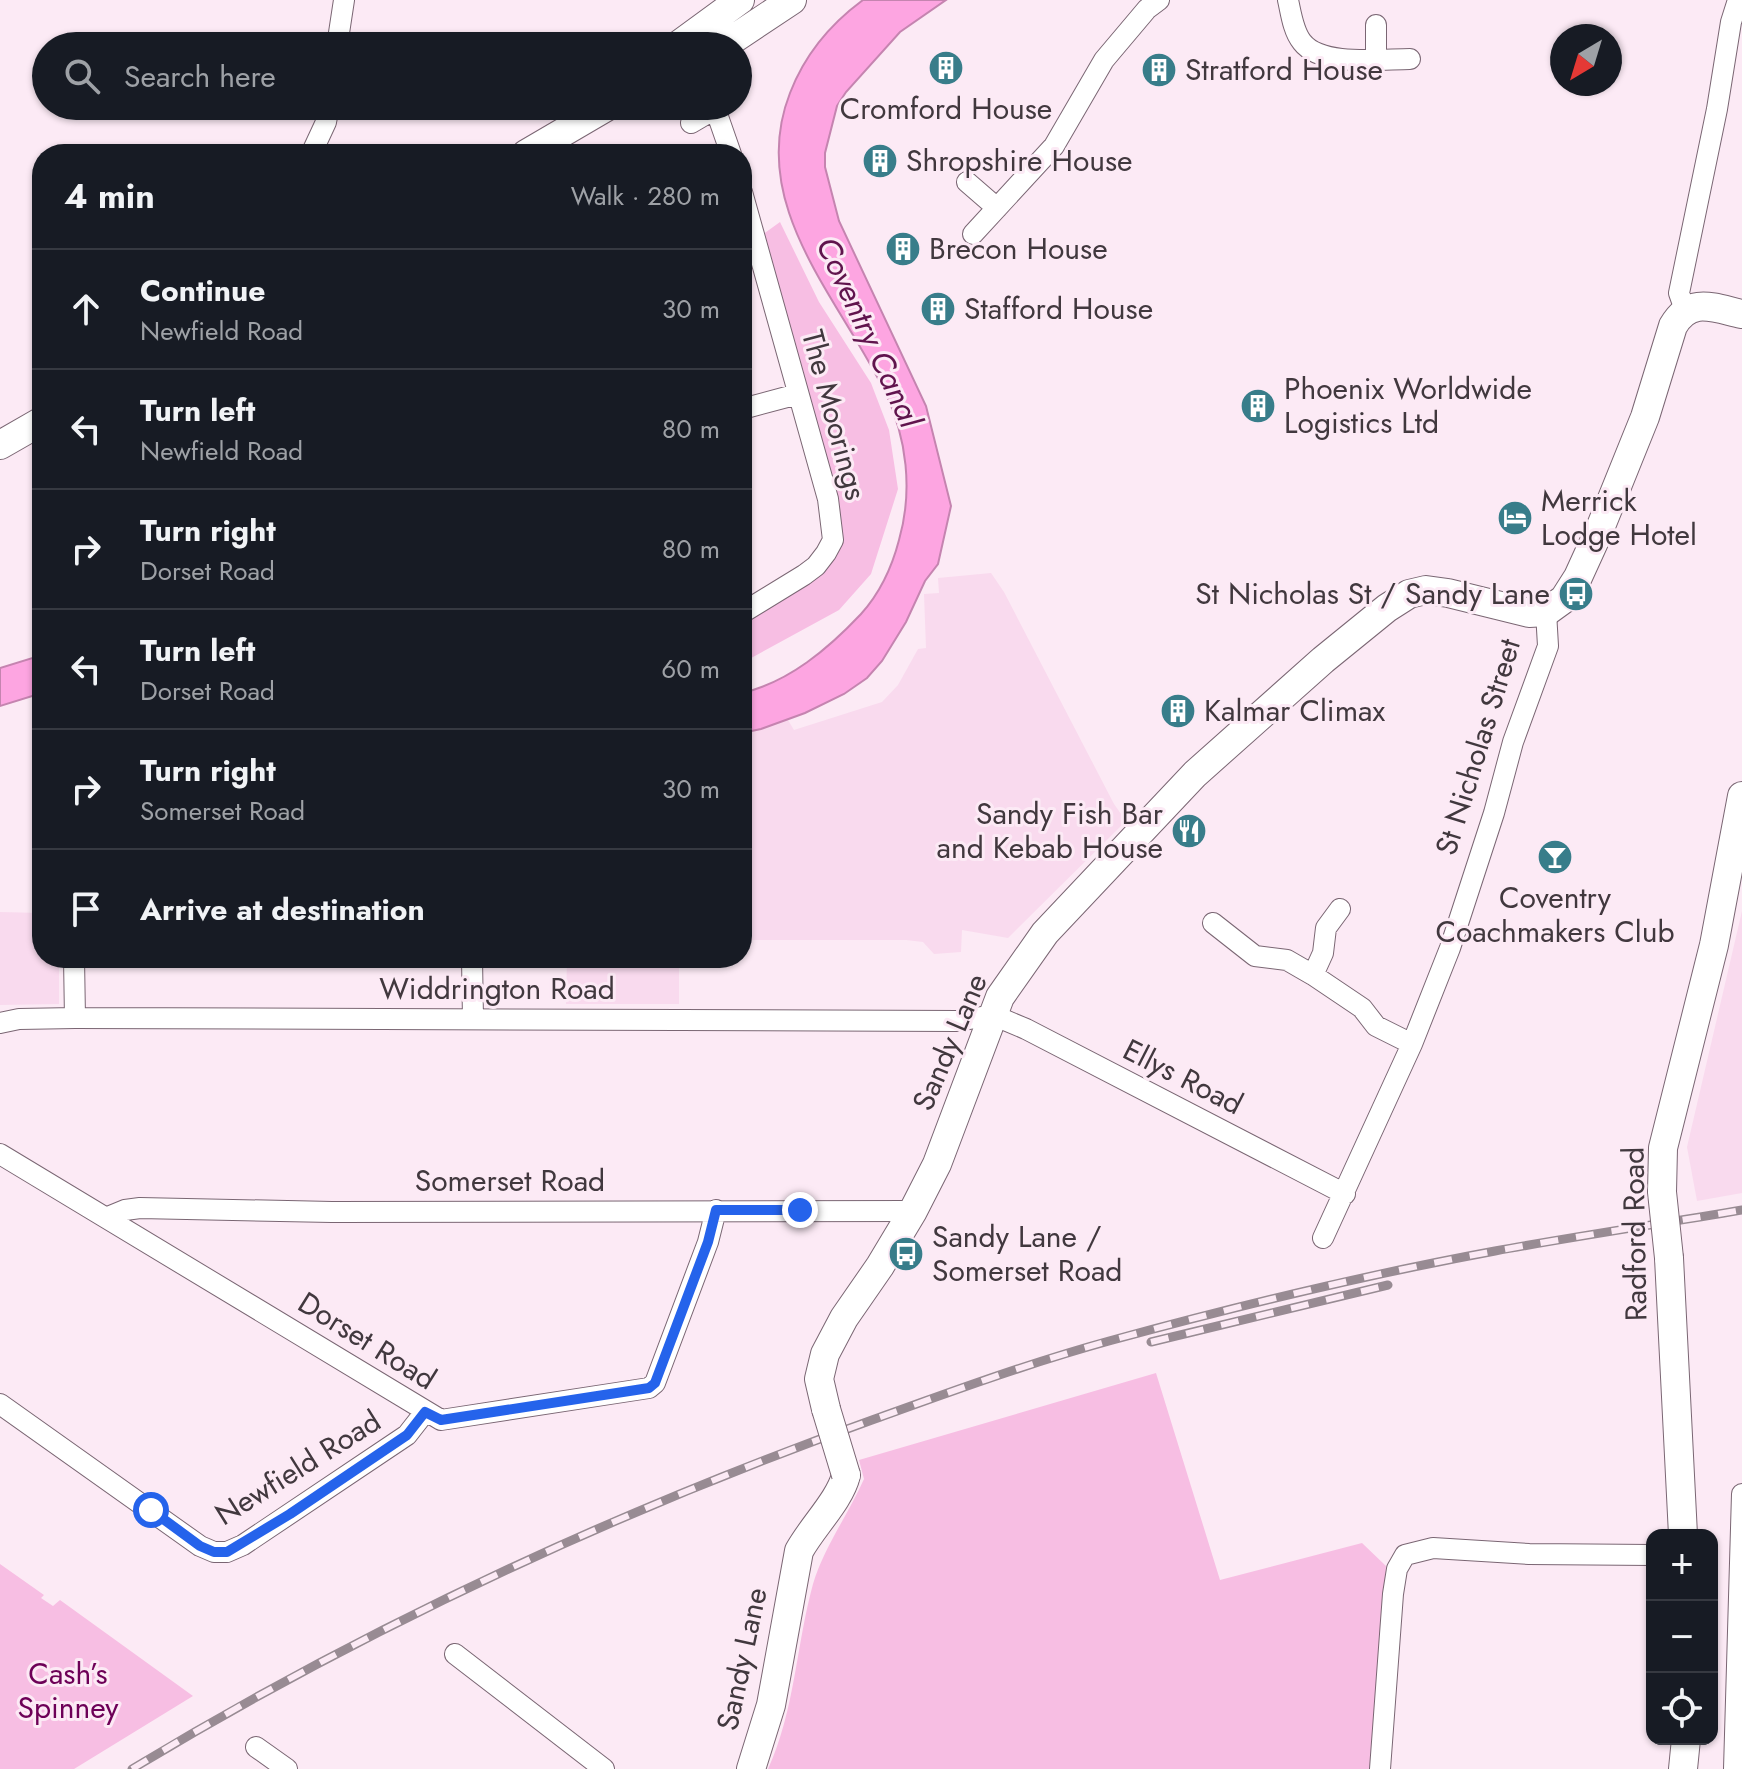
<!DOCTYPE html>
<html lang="en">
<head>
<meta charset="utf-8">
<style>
	:root { --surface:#171b24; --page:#20242c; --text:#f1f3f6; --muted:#9ea1a6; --line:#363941 }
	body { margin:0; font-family:Jost,sans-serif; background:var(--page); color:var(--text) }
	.controls { position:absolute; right:24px; bottom:24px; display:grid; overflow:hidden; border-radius:16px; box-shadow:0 2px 6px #0004 }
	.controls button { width:72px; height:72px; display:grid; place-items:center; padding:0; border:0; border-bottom:2px solid var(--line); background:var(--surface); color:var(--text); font:40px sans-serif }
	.compass { position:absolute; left:1550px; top:24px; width:72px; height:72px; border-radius:50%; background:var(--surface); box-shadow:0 2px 6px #0004; rotate:218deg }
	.stop { position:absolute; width:24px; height:24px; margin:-18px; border:6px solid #2563eb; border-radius:50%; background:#fff }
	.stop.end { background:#2563eb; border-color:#fff; box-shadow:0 2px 8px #0008 }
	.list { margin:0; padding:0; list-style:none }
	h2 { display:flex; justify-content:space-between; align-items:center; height:104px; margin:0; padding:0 32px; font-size:34px }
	h2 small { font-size:26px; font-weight:400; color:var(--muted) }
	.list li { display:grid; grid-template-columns:52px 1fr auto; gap:24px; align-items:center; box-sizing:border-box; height:120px; padding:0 32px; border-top:2px solid var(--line) }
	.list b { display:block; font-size:30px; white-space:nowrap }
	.list p { margin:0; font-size:26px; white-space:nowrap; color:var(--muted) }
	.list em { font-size:26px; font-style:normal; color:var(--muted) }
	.icon { flex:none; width:44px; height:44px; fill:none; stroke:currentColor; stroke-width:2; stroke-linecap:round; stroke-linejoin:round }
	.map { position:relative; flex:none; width:1742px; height:1769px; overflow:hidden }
	.search { position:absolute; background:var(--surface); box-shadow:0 2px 6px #0004; left:32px; top:32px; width:720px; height:88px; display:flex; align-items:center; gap:20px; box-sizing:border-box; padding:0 28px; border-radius:44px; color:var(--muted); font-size:30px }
	.panel { position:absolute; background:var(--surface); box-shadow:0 2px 6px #0004; left:32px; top:144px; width:720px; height:824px; border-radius:32px }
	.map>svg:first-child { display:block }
</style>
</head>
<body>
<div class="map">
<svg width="1742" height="1769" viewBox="0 0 1742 1769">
	<rect width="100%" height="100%" fill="#fceaf5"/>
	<path fill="#f9daee" d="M991,573L1004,592L1114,804L1126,821L1008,938L962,930L961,952L934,954L923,942L906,940H742V733L788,720L794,730L882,702L898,685L918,649L926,648L924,594L939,593L938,578Z
		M1742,911V1193L1697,1201L1687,1147Z
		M0,912L42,913V958H59V1004L0,1005Z
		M567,958H679V1004H566Z"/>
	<path fill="#f7bee3" d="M780,222L819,302L871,383L889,430L898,489L871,574L839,610L742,663V616L818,577L838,543L762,235Z
		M1156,1373L1220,1580L1362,1543L1386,1566L1374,1769H768C795,1710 796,1646 813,1584C824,1547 848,1515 864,1479L859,1460Z
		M0,1564L44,1595L41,1598L53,1606L60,1600L193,1696L74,1769H0Z"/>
	<path fill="#fda5e1" stroke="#c584b0" stroke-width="2" d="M863,0H946L900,32L846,92L837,106L825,153V167L839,221L926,406L951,506L938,564L925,581L906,622L882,661L867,678L844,694L805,713L761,729L742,733V693C789,682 828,649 861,614C880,593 892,567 899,540C913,491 907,438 885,392C840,299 746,205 790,93C805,54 829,25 863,0Z
		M42,655V693L0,706V668Z"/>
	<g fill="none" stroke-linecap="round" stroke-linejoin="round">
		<defs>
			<path id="street" d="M1288,0C1291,13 1293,31 1302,42C1321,67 1381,59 1410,59
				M337,46L344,0
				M1376,59V25
				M715,108L731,154
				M691,123L720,106
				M313,150L326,122L329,106
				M967,182L997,208
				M742,192L828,499L833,540L826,553L816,566L804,575L742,613
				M973,234L1054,146L1104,60L1147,9L1159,0
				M1685,310L1679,293L1717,109L1731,22L1738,0
				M742,409L798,394
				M1213,923L1255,956L1287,960L1313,975L1362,1008L1376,1026L1412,1044
				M74,958L75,1018
				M472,958L473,1019
				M1313,975L1323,953L1326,928L1340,909
				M0,1023L19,1019L75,1018L958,1021L993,1015L1026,1029L1345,1194
				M0,1154L441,1420L649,1388L655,1383L708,1242L716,1210
				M108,1217L125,1210L140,1208L332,1212L913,1211
				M1323,1238L1412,1044L1450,948L1494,813L1513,742L1548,646L1546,612
				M0,1404L200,1546L214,1552H227L243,1545L407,1435L425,1412
				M455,1654L604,1769
				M256,1747L287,1769
				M1380,1769L1393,1594L1397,1569L1405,1555L1433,1548L1529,1554L1652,1555
				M1734,1769L1742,1494"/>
			<path id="secondary" d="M677,46L740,0
				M723,46L792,0
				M526,154L608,106
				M0,445L42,421
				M1662,1192L1663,1148L1714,945L1742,796
				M1669,1258L1683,1535
				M826,1409L819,1379L825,1354L844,1318L880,1266L913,1211L937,1164L1000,997L1045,933L1195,774L1323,660L1387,608L1409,594L1426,590L1448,593L1529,613L1546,612L1564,599L1578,577L1599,531L1645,417L1673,326C1690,296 1714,308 1742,314
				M751,1769L771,1705L799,1551C812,1527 840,1500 846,1475
				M1683,1769L1686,1739"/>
		</defs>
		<use href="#street" stroke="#7a6673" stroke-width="22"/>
		<use href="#secondary" stroke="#7a6673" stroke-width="30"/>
		<use href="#street" stroke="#fff" stroke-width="20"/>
		<use href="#secondary" stroke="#fff" stroke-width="28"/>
		<defs>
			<path id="rail" d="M1151,1342L1388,1285
				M132,1769C366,1628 615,1512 872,1420C950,1392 1029,1363 1109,1341C1237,1306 1365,1275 1495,1251C1577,1236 1660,1224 1742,1210"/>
		</defs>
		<use href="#rail" stroke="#988b93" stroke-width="9"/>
		<use href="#rail" stroke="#fceaf5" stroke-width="6" stroke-dasharray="18" stroke-linecap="butt"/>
		<defs>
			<path id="secondary-bridge" d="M1662,1192L1669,1258
				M826,1409L846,1475"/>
		</defs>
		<use href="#secondary-bridge" stroke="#7a6673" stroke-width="30" stroke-linecap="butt"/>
		<use href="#secondary-bridge" stroke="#fff" stroke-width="28"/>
	</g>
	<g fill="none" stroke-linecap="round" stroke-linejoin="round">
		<path stroke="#2563eb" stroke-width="10" d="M151,1510L200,1546L214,1552H227L290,1514L407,1435L425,1412L441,1420L649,1388L655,1383L708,1242L716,1210H800"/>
	</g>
	<defs>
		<symbol id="building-disc" viewBox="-11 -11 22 22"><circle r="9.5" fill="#387d8a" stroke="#fceaf5"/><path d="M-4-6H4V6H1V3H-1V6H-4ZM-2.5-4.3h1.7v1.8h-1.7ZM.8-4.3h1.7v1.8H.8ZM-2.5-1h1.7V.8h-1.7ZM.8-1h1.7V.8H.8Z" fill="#fff"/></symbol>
		<symbol id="hotel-disc" viewBox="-11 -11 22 22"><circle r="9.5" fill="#387d8a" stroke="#fceaf5"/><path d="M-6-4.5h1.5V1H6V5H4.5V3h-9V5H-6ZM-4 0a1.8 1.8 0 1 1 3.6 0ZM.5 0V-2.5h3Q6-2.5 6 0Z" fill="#fff"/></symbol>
		<symbol id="bus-disc" viewBox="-11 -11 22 22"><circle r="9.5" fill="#387d8a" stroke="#fceaf5"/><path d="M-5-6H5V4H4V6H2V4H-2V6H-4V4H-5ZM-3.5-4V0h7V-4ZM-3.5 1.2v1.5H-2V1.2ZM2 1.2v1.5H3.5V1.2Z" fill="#fff"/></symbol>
		<symbol id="restaurant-disc" viewBox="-11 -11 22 22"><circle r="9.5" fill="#387d8a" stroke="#fceaf5"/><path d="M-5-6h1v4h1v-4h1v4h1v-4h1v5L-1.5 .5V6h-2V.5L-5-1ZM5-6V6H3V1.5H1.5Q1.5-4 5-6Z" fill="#fff"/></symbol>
		<symbol id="bar-disc" viewBox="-11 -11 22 22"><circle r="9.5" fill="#387d8a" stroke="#fceaf5"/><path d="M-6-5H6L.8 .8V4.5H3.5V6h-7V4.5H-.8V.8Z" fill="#fff"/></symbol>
	</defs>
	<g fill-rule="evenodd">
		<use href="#building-disc" x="926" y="48" width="40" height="40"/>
		<use href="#building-disc" x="1139" y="50" width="40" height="40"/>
		<use href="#building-disc" x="860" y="141" width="40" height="40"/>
		<use href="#building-disc" x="883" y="229" width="40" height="40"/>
		<use href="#building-disc" x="918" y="289" width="40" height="40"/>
		<use href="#building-disc" x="1238" y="386" width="40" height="40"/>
		<use href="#hotel-disc" x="1495" y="498" width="40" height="40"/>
		<use href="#bus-disc" x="1556" y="574" width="40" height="40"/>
		<use href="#building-disc" x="1158" y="691" width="40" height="40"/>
		<use href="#restaurant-disc" x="1169" y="811" width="40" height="40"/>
		<use href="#bar-disc" x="1535" y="837" width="40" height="40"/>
		<use href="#bus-disc" x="886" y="1234" width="40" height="40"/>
	</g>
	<g text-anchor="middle" stroke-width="6" stroke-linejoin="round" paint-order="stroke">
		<g font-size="30" fill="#41383e" stroke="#fceaf5" text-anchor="start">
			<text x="1185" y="80">Stratford House</text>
			<text x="946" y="119" text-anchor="middle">Cromford House</text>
			<text x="906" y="171">Shropshire House</text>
			<text x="929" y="259">Brecon House</text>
			<text x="964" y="319">Stafford House</text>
			<text x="1284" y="399">Phoenix Worldwide<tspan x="1284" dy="34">Logistics Ltd</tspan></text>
			<text x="1541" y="511">Merrick<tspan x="1541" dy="34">Lodge Hotel</tspan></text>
			<text x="1550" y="604" text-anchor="end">St Nicholas St / Sandy Lane</text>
			<text x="1204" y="721">Kalmar Climax</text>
			<text x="1163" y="824" text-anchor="end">Sandy Fish Bar<tspan x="1163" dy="34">and Kebab House</tspan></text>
			<text x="1555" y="908" text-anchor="middle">Coventry<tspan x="1555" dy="34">Coachmakers Club</tspan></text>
			<text x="932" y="1247">Sandy Lane /<tspan x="932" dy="34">Somerset Road</tspan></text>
		</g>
		<g font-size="30" fill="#41383e" stroke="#fceaf5">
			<text transform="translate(834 415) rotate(75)" y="10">The Moorings</text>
			<text transform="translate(1478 747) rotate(-73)" y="10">St Nicholas Street</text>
			<text x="497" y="999">Widdrington Road</text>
			<text transform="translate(950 1042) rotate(-67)" y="10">Sandy Lane</text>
			<text transform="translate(1183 1077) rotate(27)" y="10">Ellys Road</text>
			<text x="510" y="1191">Somerset Road</text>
			<text transform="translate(1635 1234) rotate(-91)" y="10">Radford Road</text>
			<text transform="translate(367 1341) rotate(32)" y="10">Dorset Road</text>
			<text transform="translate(298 1468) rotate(-32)" y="10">Newfield Road</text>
			<text transform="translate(742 1659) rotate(-78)" y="10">Sandy Lane</text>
		</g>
		<g font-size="30" fill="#6d0057" stroke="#fceaf5">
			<text x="68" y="1684">Cash’s<tspan x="68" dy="34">Spinney</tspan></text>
		</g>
		<g font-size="32" font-style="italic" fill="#60144d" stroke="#fceaf5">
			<text transform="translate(869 332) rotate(65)" y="11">Coventry Canal</text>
		</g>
	</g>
</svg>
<div class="controls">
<button>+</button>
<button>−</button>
<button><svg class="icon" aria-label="locate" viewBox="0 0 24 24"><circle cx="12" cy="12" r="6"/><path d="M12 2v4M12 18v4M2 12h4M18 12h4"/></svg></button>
</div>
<svg class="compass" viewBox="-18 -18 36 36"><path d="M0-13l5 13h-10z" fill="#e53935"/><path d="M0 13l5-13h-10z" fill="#9ea1a6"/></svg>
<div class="stop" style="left:151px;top:1510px"></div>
<div class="stop end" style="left:800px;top:1210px"></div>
<div class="search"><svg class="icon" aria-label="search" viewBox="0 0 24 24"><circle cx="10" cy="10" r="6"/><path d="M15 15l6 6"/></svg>Search here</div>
<section class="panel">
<h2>4 min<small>Walk · 280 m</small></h2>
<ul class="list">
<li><svg class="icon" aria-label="ahead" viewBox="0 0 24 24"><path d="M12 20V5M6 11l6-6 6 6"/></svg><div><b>Continue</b><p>Newfield Road</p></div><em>30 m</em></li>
<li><svg class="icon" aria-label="left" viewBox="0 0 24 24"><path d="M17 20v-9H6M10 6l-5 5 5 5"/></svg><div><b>Turn left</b><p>Newfield Road</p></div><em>80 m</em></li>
<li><svg class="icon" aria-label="right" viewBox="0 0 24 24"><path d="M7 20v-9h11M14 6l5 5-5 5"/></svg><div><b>Turn right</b><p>Dorset Road</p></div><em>80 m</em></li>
<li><svg class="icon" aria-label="left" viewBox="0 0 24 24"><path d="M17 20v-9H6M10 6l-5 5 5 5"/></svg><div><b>Turn left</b><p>Dorset Road</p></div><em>60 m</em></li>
<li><svg class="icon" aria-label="right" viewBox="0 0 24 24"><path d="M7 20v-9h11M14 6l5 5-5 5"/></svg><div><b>Turn right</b><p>Somerset Road</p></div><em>30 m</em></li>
<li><svg class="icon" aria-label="arrive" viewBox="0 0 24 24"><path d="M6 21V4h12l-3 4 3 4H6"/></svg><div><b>Arrive at destination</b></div></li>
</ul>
</section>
</div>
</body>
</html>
